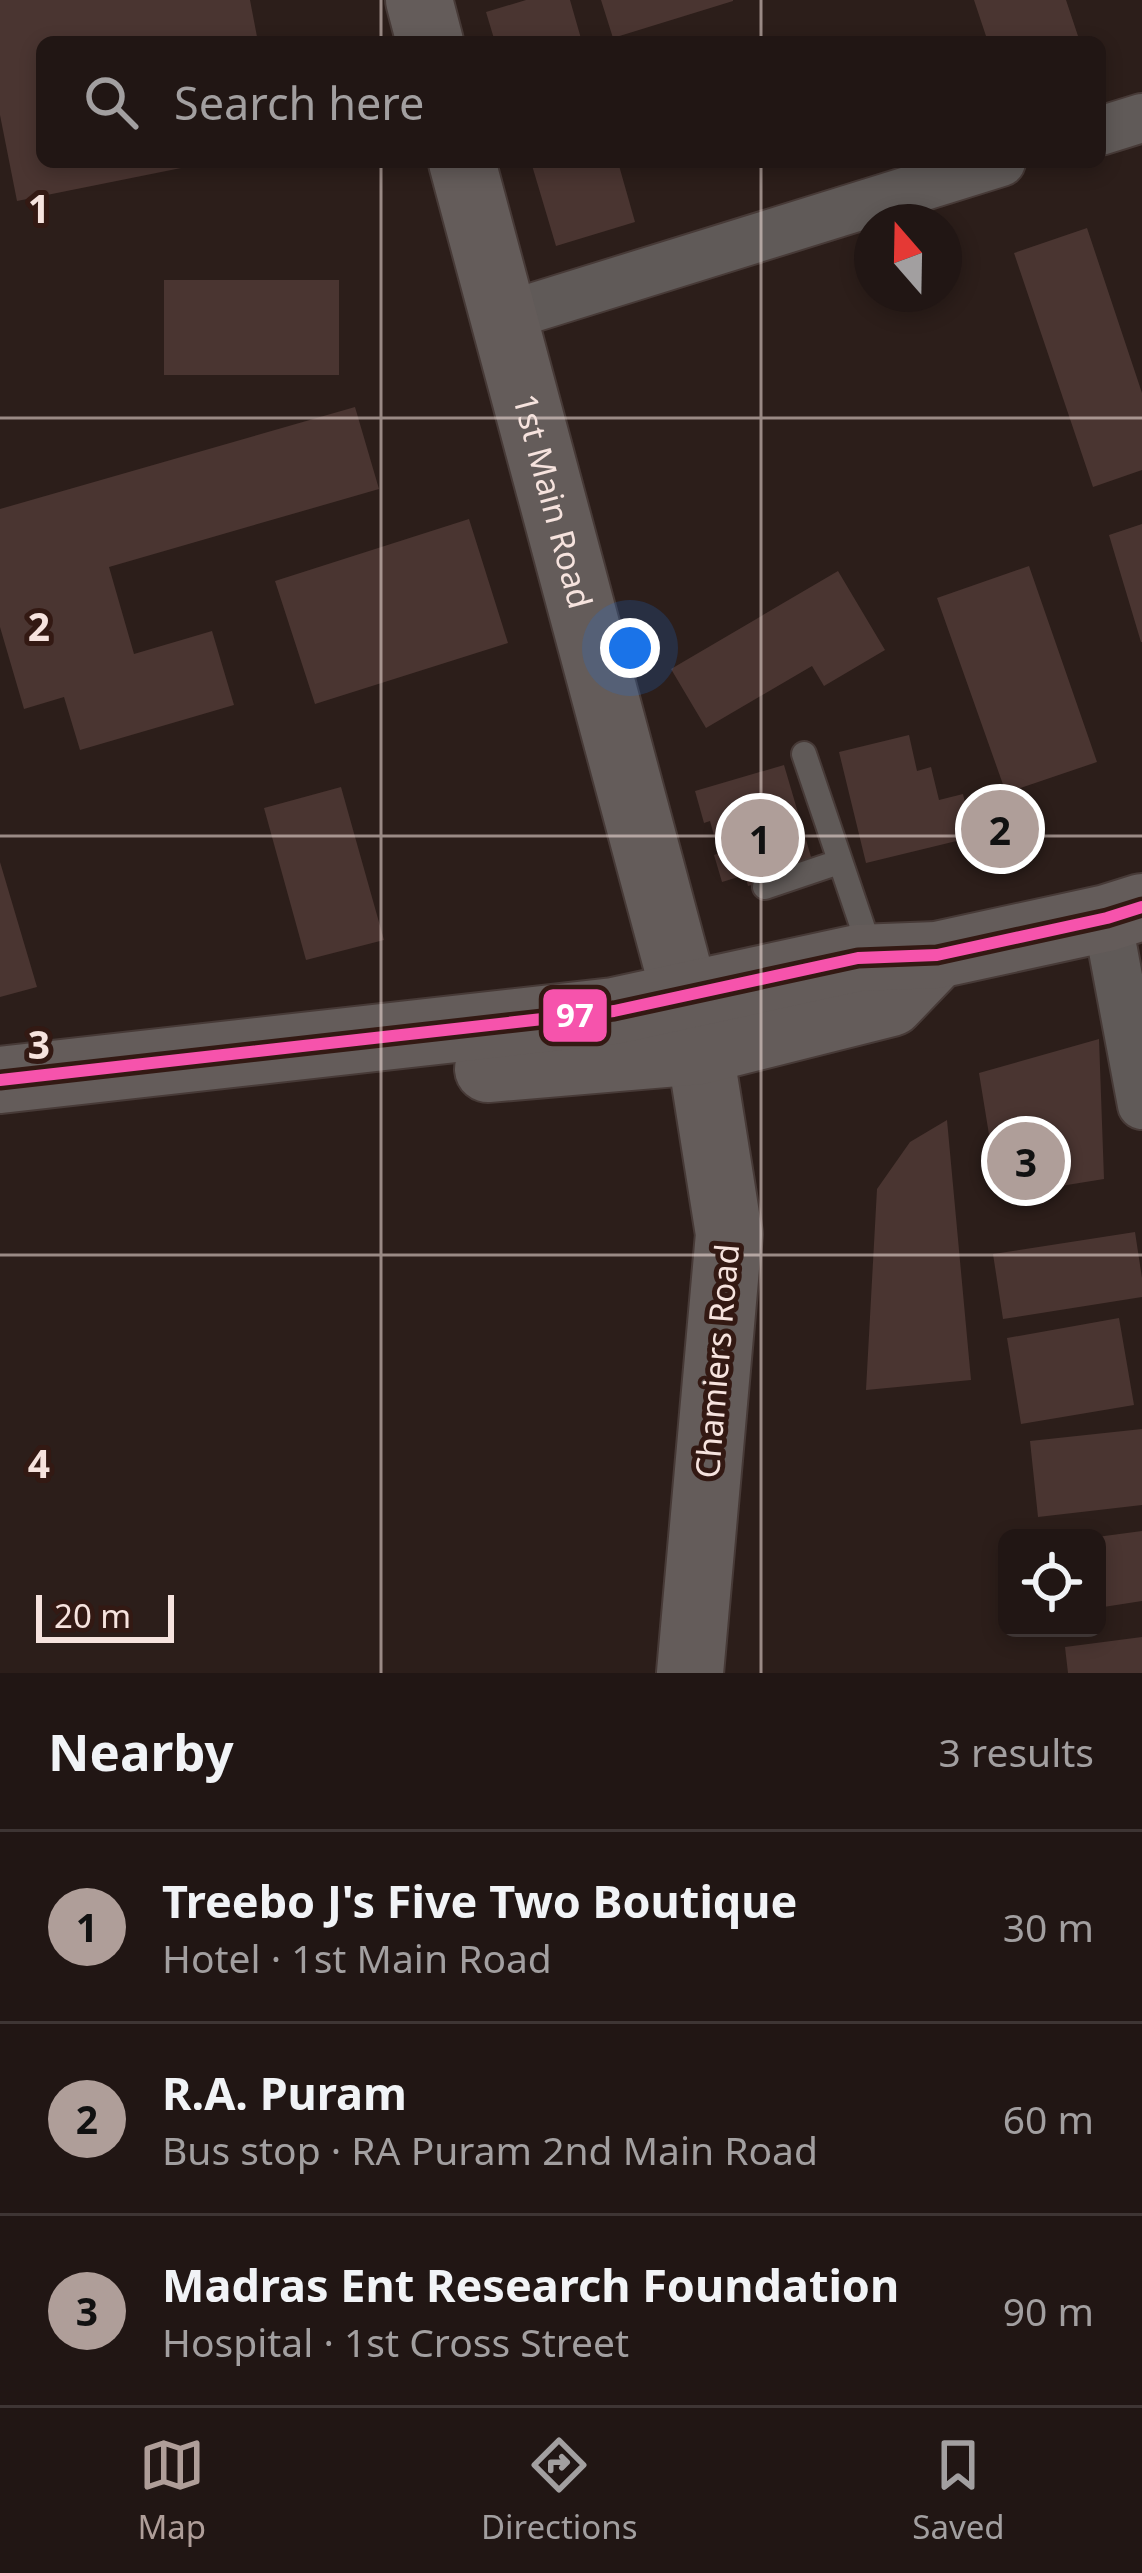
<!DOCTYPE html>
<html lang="en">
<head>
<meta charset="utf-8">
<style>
	:root { --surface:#211614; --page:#291f1d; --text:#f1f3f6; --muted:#a29fa0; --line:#3e3534; --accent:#af9e99 }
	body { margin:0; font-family:"Noto Sans",sans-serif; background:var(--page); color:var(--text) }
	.controls { position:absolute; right:36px; bottom:36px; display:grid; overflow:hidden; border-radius:18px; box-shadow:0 6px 18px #0003 }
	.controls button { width:108px; height:108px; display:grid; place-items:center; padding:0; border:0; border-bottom:3px solid var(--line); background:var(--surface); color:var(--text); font:60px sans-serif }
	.compass { position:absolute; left:854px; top:204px; width:108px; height:108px; border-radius:50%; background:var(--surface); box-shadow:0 6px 18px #0003; rotate:340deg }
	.scale { position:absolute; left:36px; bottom:30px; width:138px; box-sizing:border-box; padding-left:12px; border:6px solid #f6e3de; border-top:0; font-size:33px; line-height:42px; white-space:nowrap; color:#f6e3de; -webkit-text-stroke:9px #331913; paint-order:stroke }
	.you { position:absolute; left:630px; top:648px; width:42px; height:42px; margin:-30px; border:9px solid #fff; border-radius:50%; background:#1a73e8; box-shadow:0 0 0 18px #1a73e833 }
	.badge { display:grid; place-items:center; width:78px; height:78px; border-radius:50%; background:var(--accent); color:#111; font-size:39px; font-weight:700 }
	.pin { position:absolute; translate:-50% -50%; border:6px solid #fff; box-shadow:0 3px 12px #0006 }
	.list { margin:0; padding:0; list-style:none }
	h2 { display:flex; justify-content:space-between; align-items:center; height:156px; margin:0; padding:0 48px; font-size:51px }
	h2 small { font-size:39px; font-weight:400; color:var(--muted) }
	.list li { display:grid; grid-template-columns:78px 1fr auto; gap:36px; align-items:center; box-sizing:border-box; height:192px; padding:0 48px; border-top:3px solid var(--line) }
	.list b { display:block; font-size:45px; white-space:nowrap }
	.list p { margin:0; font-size:39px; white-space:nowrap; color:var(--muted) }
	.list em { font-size:39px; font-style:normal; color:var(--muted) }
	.icon { flex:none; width:66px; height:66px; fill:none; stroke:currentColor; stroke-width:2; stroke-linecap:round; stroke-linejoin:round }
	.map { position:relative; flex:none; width:1142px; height:1673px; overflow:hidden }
	.search { position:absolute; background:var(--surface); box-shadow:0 6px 18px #0003; left:36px; right:36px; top:36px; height:132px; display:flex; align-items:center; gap:30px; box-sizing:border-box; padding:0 42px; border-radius:18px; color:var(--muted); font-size:45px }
	.sheet { height:732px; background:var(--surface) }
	nav { display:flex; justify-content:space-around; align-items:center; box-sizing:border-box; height:168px; border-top:3px solid var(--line); background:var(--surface); font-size:33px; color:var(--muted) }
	nav a { display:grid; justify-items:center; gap:6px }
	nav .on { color:var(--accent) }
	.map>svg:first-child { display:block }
</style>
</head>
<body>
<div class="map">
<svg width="1142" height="1673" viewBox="0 0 1142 1673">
	<rect width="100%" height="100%" fill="#2c1e1a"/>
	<path fill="#4a3531" d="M0,0H250L258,42H42V162H201V164L17,201L0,115Z
		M526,0H570L582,42H495L486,12Z
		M601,0H733V1L613,38Z
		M974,0H1066L1080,42H988Z
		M531,162H618L635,222L556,246Z
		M1087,228L1142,393V470L1093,487L1014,253Z
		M164,280H339V375H164Z
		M355,407L379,489L109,567L134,654L212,631L234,705L80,750L64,697L24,709L0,627V509Z
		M469,519L508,643L315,704L275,581Z
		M1142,524V642H1141L1109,535Z
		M1029,566L1097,762L1006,793L937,598Z
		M838,571L885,650L824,686L812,666L706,728L671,669Z
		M909,735L917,771L931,767L939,800L963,794L973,837L866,863L839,752Z
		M784,765L814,867L748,886L745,875L722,882L714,855L719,853L710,821L704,823L695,791Z
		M341,787L384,940L306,960L264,808Z
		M0,862L37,987L0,997Z
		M1099,1039L1104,1179L999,1196L979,1073Z
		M947,1120L971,1380L866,1390L877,1189L910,1142Z
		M1135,1232L1142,1278V1297L1003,1319L993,1254Z
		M1119,1318L1134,1405L1021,1424L1007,1338Z
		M1142,1429V1505L1038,1517L1030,1441Z
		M1142,1531V1601L1097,1608V1537Z
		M1142,1637V1673H1068L1065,1647Z"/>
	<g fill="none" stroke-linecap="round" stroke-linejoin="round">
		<defs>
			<path id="lane" d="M804,754L872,955
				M765,887L839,862"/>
			<path id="street" d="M1100,131L1142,118
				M503,317L1001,162
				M1107,918L1142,1105"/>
			<g id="secondary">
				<path d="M419,0L430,42"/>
				<path id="s1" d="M462,162L700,1051L729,1234L690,1673"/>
				<path d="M488,1069L700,1051L891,1003L937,955"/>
				<path d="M0,1080L614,1011L858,958L937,955L1107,918L1142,907"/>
			</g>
		</defs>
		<use href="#lane" stroke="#473a37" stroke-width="28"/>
		<use href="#street" stroke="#473a37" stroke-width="52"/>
		<use href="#secondary" stroke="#473a37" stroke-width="70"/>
		<use href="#lane" stroke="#605a58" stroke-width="24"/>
		<use href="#street" stroke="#605a58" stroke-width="48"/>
		<use href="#secondary" stroke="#645c5a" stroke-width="66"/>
		<defs>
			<path id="bus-1" d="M0,1080L614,1011L858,958L937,955L1107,918L1142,907"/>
		</defs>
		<use href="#bus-1" stroke="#331913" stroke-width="21"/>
		<use href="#bus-1" stroke="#f653ac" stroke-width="12"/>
	</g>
	<path fill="none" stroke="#f6e3de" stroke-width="3" stroke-opacity="0.55" d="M381,0V42M761,0V42M381,162V1673M761,162V1673M0,418H1142M0,836H1142M0,1255H1142"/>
	<g text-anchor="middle" stroke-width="10" stroke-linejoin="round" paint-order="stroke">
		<g font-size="33" fill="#f6e3de" stroke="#331913">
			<text dy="12" stroke="none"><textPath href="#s1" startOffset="351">1st Main Road</textPath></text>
			<text transform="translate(717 1361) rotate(-85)" y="12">Chamiers Road</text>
		</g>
	</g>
	<g font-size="39" text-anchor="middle" font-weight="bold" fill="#f6e3de" stroke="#331913" stroke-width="10" stroke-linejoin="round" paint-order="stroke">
		<text x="39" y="223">1</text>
		<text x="39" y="641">2</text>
		<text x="39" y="1059">3</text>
		<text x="39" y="1478">4</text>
	</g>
	<rect stroke="#331913" stroke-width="4.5" x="541" y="987" width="68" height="57" rx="12" fill="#f653ac"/>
	<g font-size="33" text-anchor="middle" font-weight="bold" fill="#fff">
		<text x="575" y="1027">97</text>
	</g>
</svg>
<div class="controls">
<button><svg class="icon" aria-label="locate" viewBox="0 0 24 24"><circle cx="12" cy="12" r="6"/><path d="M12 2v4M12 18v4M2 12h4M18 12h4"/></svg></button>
</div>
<svg class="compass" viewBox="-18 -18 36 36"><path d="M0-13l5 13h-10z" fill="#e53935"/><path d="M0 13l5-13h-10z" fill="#a29fa0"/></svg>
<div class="scale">20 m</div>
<div class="you"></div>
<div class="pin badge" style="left:760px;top:838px">1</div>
<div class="pin badge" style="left:1000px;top:829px">2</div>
<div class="pin badge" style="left:1026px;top:1161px">3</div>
<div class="search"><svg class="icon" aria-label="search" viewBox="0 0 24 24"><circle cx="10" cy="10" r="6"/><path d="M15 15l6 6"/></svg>Search here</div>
</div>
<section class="sheet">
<h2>Nearby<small>3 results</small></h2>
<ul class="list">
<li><span class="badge">1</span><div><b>Treebo J's Five Two Boutique</b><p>Hotel · 1st Main Road</p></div><em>30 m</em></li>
<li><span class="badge">2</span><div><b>R.A. Puram</b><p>Bus stop · RA Puram 2nd Main Road</p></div><em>60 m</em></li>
<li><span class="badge">3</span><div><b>Madras Ent Research Foundation</b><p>Hospital · 1st Cross Street</p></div><em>90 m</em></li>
</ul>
</section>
<nav>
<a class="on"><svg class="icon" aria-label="map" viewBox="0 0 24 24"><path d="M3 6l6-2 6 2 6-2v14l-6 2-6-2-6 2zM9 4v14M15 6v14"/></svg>Map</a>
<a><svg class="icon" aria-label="directions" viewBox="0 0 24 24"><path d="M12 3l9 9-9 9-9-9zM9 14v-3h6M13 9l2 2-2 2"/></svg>Directions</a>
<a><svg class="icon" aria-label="saved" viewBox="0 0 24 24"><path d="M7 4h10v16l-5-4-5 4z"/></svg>Saved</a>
</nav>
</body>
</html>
